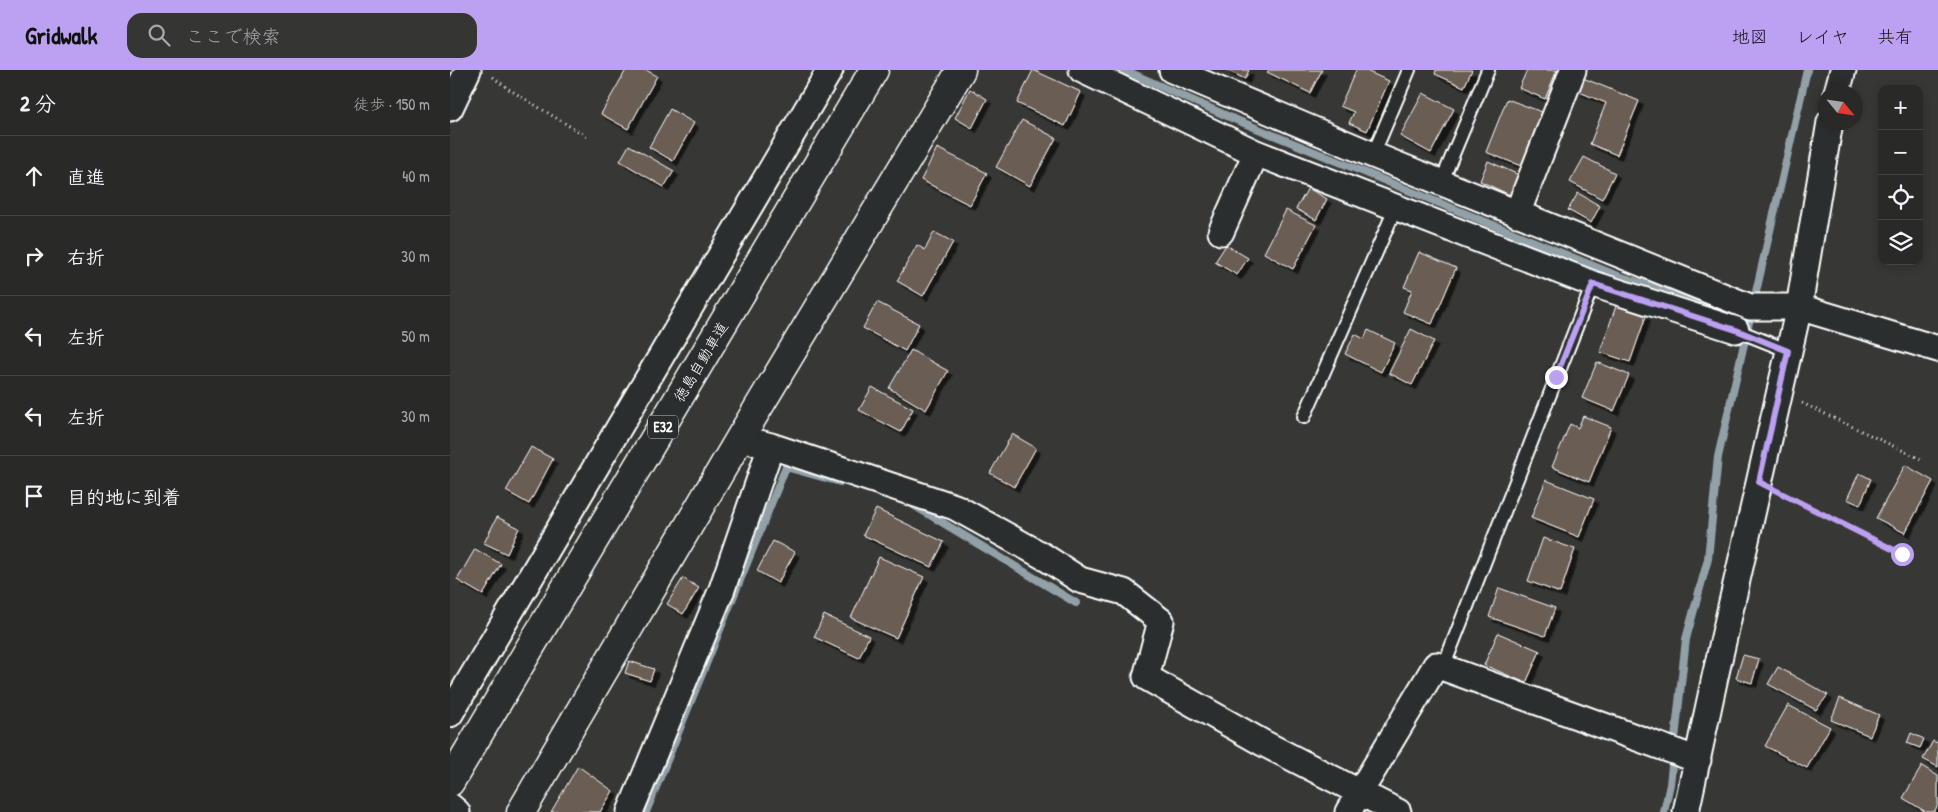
<!DOCTYPE html>
<html lang="ja">
<head>
<meta charset="utf-8">
<style>
	:root { --surface:#292928; --page:#353534; --text:#f1f3f6; --muted:#a5a6a8; --line:#454545; --accent:#bca0f2 }
	body { margin:0; font-family:"Patrick Hand","Klee One",sans-serif; background:var(--page); color:var(--text) }
	.controls { position:absolute; right:15px; top:15px; display:grid; overflow:hidden; border-radius:10px; box-shadow:0 2px 8px #0003 }
	.controls button { width:45px; height:45px; display:grid; place-items:center; padding:0; border:0; border-bottom:1px solid var(--line); background:var(--surface); color:var(--text); font:25px sans-serif }
	.compass { position:absolute; left:1368px; top:15px; width:45px; height:45px; border-radius:50%; background:var(--surface); box-shadow:0 2px 8px #0003; rotate:119deg }
	.stop { position:absolute; width:15px; height:15px; margin:-11px; border:4px solid #bca0f2; border-radius:50%; background:#fff }
	.stop.end { background:#bca0f2; border-color:#fff; box-shadow:0 1px 5px #0008 }
	.list { margin:0; padding:0; list-style:none }
	h2 { display:flex; justify-content:space-between; align-items:center; height:65px; margin:0; padding:0 20px; font-size:21px }
	h2 small { font-size:16px; font-weight:400; color:var(--muted) }
	.list li { display:grid; grid-template-columns:32px 1fr auto; gap:15px; align-items:center; box-sizing:border-box; height:80px; padding:0 20px; border-top:1px solid var(--line) }
	.list b { display:block; font-size:19px; white-space:nowrap }
	.list em { font-size:16px; font-style:normal; color:var(--muted) }
	.icon { flex:none; width:28px; height:28px; fill:none; stroke:currentColor; stroke-width:2; stroke-linecap:round; stroke-linejoin:round }
	.map { position:relative; flex:none; width:1488px; height:742px; overflow:hidden }
	header { display:flex; align-items:center; gap:30px; box-sizing:border-box; height:70px; padding:0 25px; background:var(--accent); color:#111 }
	header strong { font-size:24px }
	nav { display:flex; gap:28px; margin-inline-start:auto; font-size:18px }
	.search { width:350px; height:45px; background:var(--page); display:flex; align-items:center; gap:12px; box-sizing:border-box; padding:0 18px; border-radius:15px; color:var(--muted); font-size:19px }
	main { display:flex }
	aside { flex:1; background:var(--surface) }
	.map>svg:first-child { display:block }
</style>
</head>
<body>
<header>
<strong>Gridwalk</strong>
<div class="search"><svg class="icon" aria-label="search" viewBox="0 0 24 24"><circle cx="10" cy="10" r="6"/><path d="M15 15l6 6"/></svg>ここで検索</div>
<nav><a>地図</a><a>レイヤ</a><a>共有</a></nav>
</header>
<main>
<aside>
<h2>2 分<small>徒歩 · 150 m</small></h2>
<ul class="list">
<li><svg class="icon" aria-label="ahead" viewBox="0 0 24 24"><path d="M12 20V5M6 11l6-6 6 6"/></svg><div><b>直進</b></div><em>40 m</em></li>
<li><svg class="icon" aria-label="right" viewBox="0 0 24 24"><path d="M7 20v-9h11M14 6l5 5-5 5"/></svg><div><b>右折</b></div><em>30 m</em></li>
<li><svg class="icon" aria-label="left" viewBox="0 0 24 24"><path d="M17 20v-9H6M10 6l-5 5 5 5"/></svg><div><b>左折</b></div><em>50 m</em></li>
<li><svg class="icon" aria-label="left" viewBox="0 0 24 24"><path d="M17 20v-9H6M10 6l-5 5 5 5"/></svg><div><b>左折</b></div><em>30 m</em></li>
<li><svg class="icon" aria-label="arrive" viewBox="0 0 24 24"><path d="M6 21V4h12l-3 4 3 4H6"/></svg><div><b>目的地に到着</b></div></li>
</ul>
</aside>
<div class="map">
<svg width="1488" height="742" viewBox="0 0 1488 742">
	<defs>
		<filter id="shadow"><feDropShadow dx="4.5" dy="4.5" stdDeviation="0" flood-color="#0009"/></filter>
	</defs>
	<rect width="100%" height="100%" fill="#373735"/>
	<filter id="ink" filterUnits="userSpaceOnUse"><feTurbulence type="fractalNoise" baseFrequency=".02" numOctaves="2"/><feDisplacementMap in="SourceGraphic" scale="10" xChannelSelector="R" yChannelSelector="G"/><feConvolveMatrix kernelMatrix="1 2 1 2 8 2 1 2 1" color-interpolation-filters="sRGB"/></filter>
	<g filter="url(#ink)">
		<g fill="none" stroke-linecap="round" stroke-linejoin="round">
			<path stroke="#91a1a7" stroke-width="8" d="M674,0L784,49L1163,204L1282,243
				M460,433L626,533
				M196,742L336,397L390,412
				M1214,742L1220,714L1236,569L1258,489L1268,387L1357,0"/>
		</g>
		<path fill="#6b5d52" stroke="#fff" filter="url(#shadow)" d="M176,0H196L207,6L178,59L151,44Z
			M583,0L631,22L615,56L567,33Z
			M776,0H799L795,9Z
			M819,0H872L860,23L817,2Z
			M906,0H914L939,11L917,61L899,53L904,42L890,36Z
			M986,0H1022L1014,17L985,4Z
			M1077,0H1107L1095,29L1069,18Z
			M1133,8L1189,31L1167,85L1140,74L1156,33L1127,21Z
			M520,19L537,29L522,58L505,48Z
			M973,23L1004,39L981,83L950,66Z
			M1057,29L1092,42L1071,96L1036,82Z
			M220,39L244,53L223,91L199,77Z
			M572,50L606,68L580,116L546,97Z
			M179,75L224,101L214,117L170,91Z
			M487,78L537,103L520,135L471,110Z
			M1134,87L1165,103L1152,129L1120,112Z
			M1038,91L1069,105L1060,125L1030,111Z
			M858,118L877,129L866,150L846,139Z
			M1128,123L1150,136L1141,153L1118,140Z
			M836,140L866,155L843,199L814,183Z
			M484,162L503,172L473,226L447,211L467,175L475,180Z
			M776,175L798,188L787,205L765,192Z
			M969,182L1006,198L982,254L953,242L962,220L954,217Z
			M427,232L469,254L455,281L413,258Z
			M1166,236L1196,246L1180,292L1150,282Z
			M961,259L984,271L962,315L939,303Z
			M918,260L945,273L931,302L895,284L905,264L914,269Z
			M461,280L498,301L476,340L439,318Z
			M1147,292L1179,305L1164,341L1132,328Z
			M422,317L463,339L451,362L409,340Z
			M1133,346L1161,357L1139,412L1102,397L1120,354L1128,358Z
			M562,364L586,378L564,417L540,403Z
			M81,377L103,389L79,434L56,421Z
			M1455,395L1483,411L1455,463L1426,448Z
			M1409,403L1421,409L1410,435L1397,429Z
			M1096,410L1144,429L1129,467L1081,448Z
			M426,439L494,472L481,497L413,465Z
			M47,447L69,458L57,484L34,473Z
			M1093,468L1125,479L1110,523L1078,511Z
			M323,471L345,482L328,513L307,501Z
			M25,479L51,494L33,525L7,510Z
			M429,487L474,507L446,568L401,548Z
			M233,508L249,518L233,544L217,534Z
			M1049,518L1105,538L1095,566L1039,547Z
			M374,545L419,566L409,588L364,567Z
			M1048,563L1090,581L1076,613L1034,595Z
			M1293,585L1309,589L1302,613L1286,608Z
			M179,591L204,599L200,611L175,603Z
			M1328,597L1378,625L1366,640L1318,614Z
			M1390,628L1429,645L1420,666L1381,650Z
			M1338,635L1380,657L1357,698L1315,676Z
			M1461,663L1474,669L1470,678L1457,673Z
			M1483,671L1488,673V697L1473,689Z
			M128,696L163,721L150,742H101Z
			M1472,696L1488,706V735L1484,742H1476L1453,728Z"/>
		<g fill="none" stroke-linecap="round" stroke-linejoin="round">
			<defs>
				<path id="service" d="M923,85L959,0
					M991,113L1038,0
					M1286,260L1339,281
					M854,347L946,137
					M993,598L1143,214"/>
				<path id="minor" d="M632,0L806,83L1143,214L1286,260
					M722,0L923,85L1300,237H1349L1488,279
					M1387,22L1393,0
					M0,38L18,0
					M1067,144L1123,0
					M771,162L806,83
					M321,376L505,437L593,486L630,510L674,522L711,551L696,607L813,673L948,742
					M0,644L380,0
					M0,736L7,742
					M180,742L272,519L321,376L305,372
					M898,742L986,595L1248,690
					M1236,742L1265,607L1349,237L1380,52"/>
				<path id="tertiary" d="M71,742L290,368L511,0"/>
				<path id="motorway" d="M0,712L424,0"/>
			</defs>
			<use href="#service" stroke="#fff" stroke-width="16"/>
			<use href="#minor" stroke="#fff" stroke-width="29"/>
			<use href="#tertiary" stroke="#fff" stroke-width="31"/>
			<use href="#motorway" stroke="#fff" stroke-width="31"/>
			<path stroke="#fff" stroke-width="3" stroke-dasharray="1 4" stroke-linecap="butt" d="M43,7L57,18L139,68
				M1352,333L1473,390
				M1332,423L1452,484"/>
			<use href="#service" stroke="#2a2d2e" stroke-width="12"/>
			<use href="#minor" stroke="#2a2d2e" stroke-width="25"/>
			<use href="#tertiary" stroke="#2a2d2e" stroke-width="28"/>
			<use href="#motorway" stroke="#2a2d2e" stroke-width="28"/>
		</g>
	</g>
	<g fill="none" stroke-linecap="round" stroke-linejoin="round" filter="url(#ink)">
		<path stroke="#bca0f2" stroke-width="6" d="M1106,307L1143,214L1286,260L1338,281L1309,412L1452,484"/>
	</g>
	<g text-anchor="middle" stroke-width="4.5" stroke-linejoin="round" paint-order="stroke">
		<rect fill="#2a2d2e" stroke="#bfc0c0" stroke-width="1" x="198" y="345.5" width="30" height="23" rx="4"/>
		<g font-size="14" font-weight="bold" fill="#fff">
			<text x="213" y="362">E32</text>
		</g>
		<g font-size="15" fill="#fff" stroke="#2a2d2e">
			<text transform="translate(251 292) rotate(-59)" y="5">徳島自動車道</text>
		</g>
	</g>
</svg>
<div class="controls">
<button>+</button>
<button>−</button>
<button><svg class="icon" aria-label="locate" viewBox="0 0 24 24"><circle cx="12" cy="12" r="6"/><path d="M12 2v4M12 18v4M2 12h4M18 12h4"/></svg></button>
<button><svg class="icon" aria-label="layers" viewBox="0 0 24 24"><path d="M12 4l9 5-9 5-9-5zM3 14l9 5 9-5"/></svg></button>
</div>
<svg class="compass" viewBox="-18 -18 36 36"><path d="M0-13l5 13h-10z" fill="#e53935"/><path d="M0 13l5-13h-10z" fill="#a5a6a8"/></svg>
<div class="stop" style="left:1452px;top:484px"></div>
<div class="stop end" style="left:1106px;top:307px"></div>
</div>
</main>
</body>
</html>
